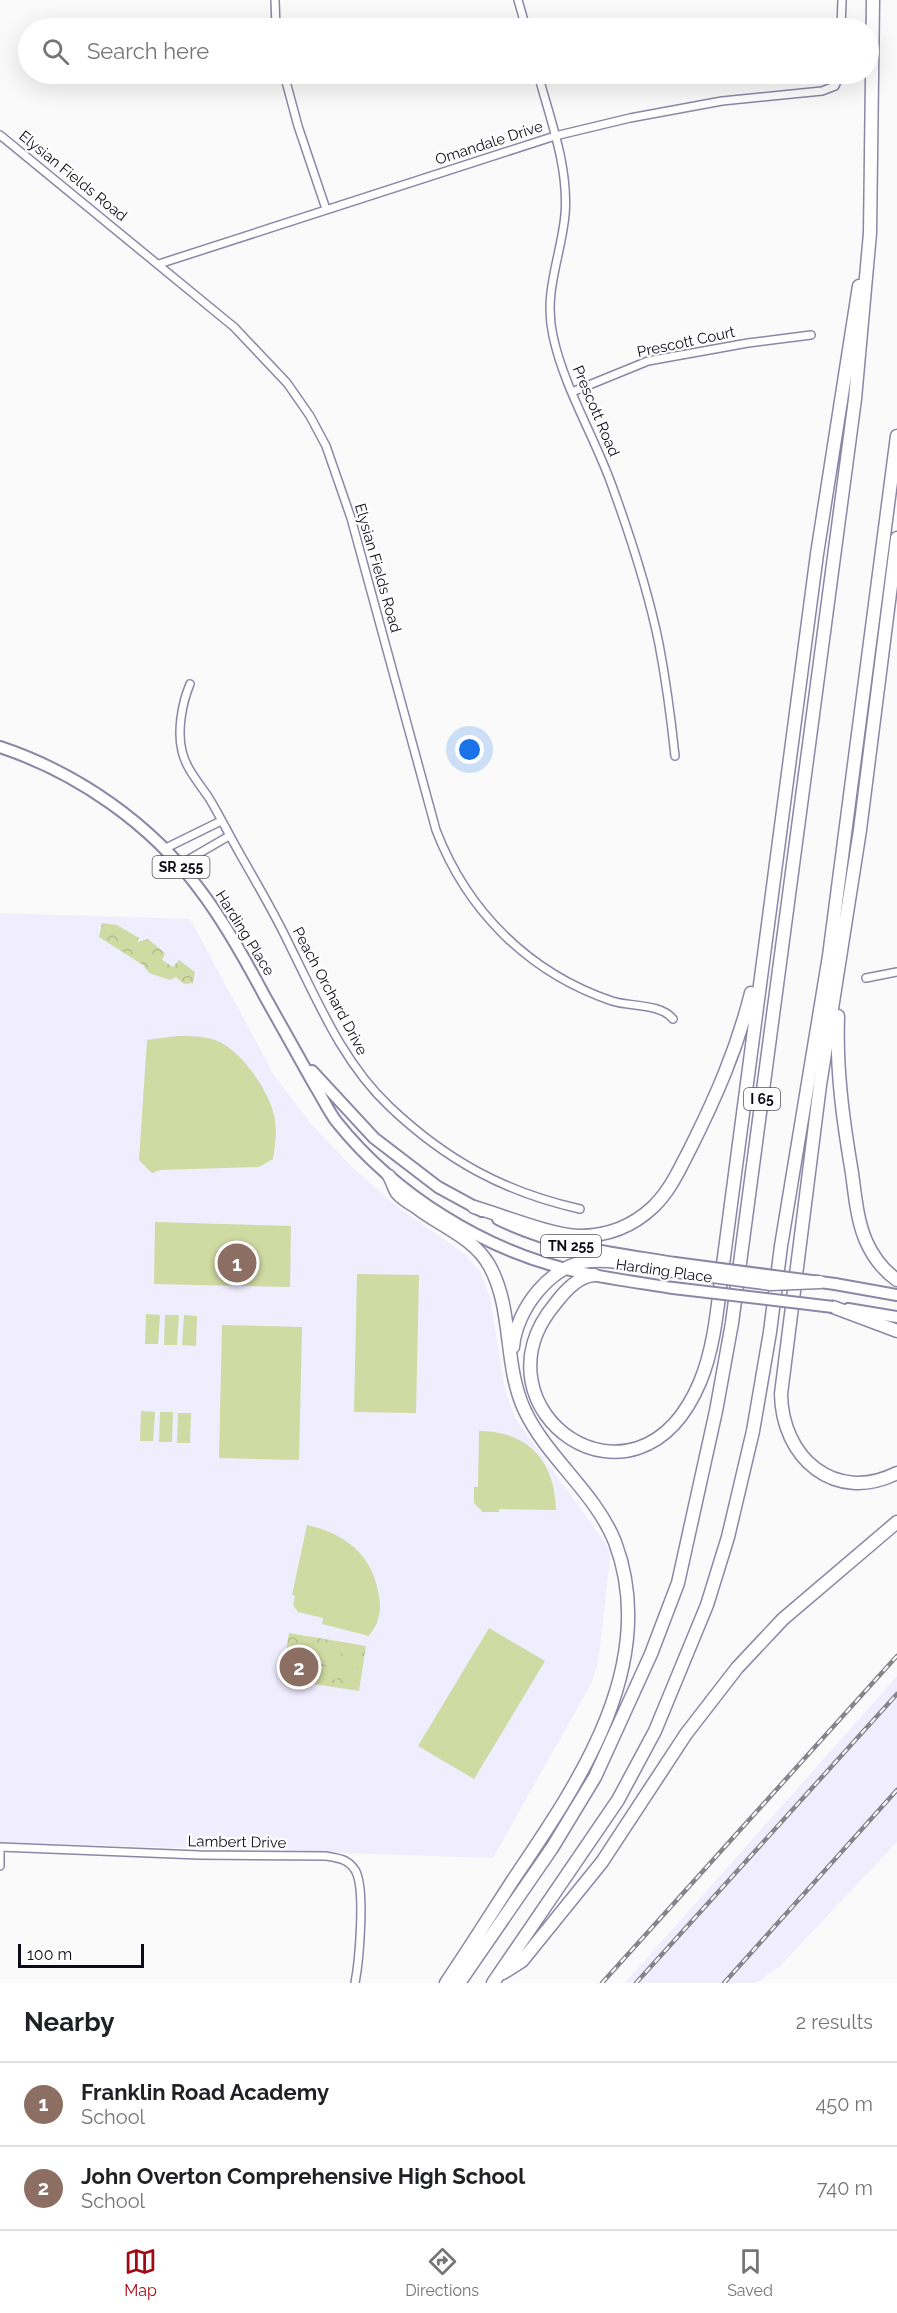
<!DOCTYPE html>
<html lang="en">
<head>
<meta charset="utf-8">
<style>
	:root { --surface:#fff; --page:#f6f6f6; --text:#202124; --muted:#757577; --line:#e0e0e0; --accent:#a30911 }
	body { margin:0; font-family:Raleway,sans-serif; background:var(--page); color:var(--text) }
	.scale { position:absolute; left:18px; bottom:15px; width:126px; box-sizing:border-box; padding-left:6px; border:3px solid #0e0b17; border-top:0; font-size:16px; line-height:21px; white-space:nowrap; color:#0e0b17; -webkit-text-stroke:4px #fff; paint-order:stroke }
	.you { position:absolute; left:470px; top:750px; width:21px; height:21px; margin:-15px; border:4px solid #fff; border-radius:50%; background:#1a73e8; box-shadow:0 0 0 9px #1a73e833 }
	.badge { display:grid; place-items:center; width:39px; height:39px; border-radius:50%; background:var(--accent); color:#fff; font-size:20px; font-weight:700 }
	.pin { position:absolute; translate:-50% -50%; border:3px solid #fff; box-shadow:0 2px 6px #0006 }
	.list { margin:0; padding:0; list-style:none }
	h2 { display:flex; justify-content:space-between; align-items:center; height:78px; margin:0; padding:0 24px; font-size:26px }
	h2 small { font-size:20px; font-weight:400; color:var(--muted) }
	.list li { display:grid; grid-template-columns:39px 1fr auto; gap:18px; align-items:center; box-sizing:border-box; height:84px; padding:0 24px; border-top:2px solid var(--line) }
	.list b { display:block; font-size:22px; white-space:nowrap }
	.list p { margin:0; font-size:20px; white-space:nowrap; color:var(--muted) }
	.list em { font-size:20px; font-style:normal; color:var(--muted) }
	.icon { flex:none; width:33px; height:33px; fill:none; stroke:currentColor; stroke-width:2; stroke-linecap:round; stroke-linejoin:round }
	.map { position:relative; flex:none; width:897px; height:1983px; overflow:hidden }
	.search { position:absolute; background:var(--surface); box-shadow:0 6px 24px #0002; left:18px; right:18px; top:18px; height:66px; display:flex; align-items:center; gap:15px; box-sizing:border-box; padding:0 21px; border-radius:33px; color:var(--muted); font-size:22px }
	.sheet { height:246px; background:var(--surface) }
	nav { display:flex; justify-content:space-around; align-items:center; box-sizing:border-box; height:84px; border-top:2px solid var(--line); background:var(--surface); font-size:16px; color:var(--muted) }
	nav a { display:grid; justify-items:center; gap:3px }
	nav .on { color:var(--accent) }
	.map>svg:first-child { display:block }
</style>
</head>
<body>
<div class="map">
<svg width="897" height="1983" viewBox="0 0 897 1983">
	<defs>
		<pattern id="forest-crowns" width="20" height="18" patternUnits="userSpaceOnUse" patternTransform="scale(1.5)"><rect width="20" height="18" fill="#d0daa3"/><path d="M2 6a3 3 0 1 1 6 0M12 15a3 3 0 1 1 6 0" fill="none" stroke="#b1ba8c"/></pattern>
	</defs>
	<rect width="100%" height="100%" fill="#fafafa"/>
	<path fill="#f0edff" d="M0,913L190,919L274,1075L311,1124L354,1169L400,1209L465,1254L481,1273L490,1297L505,1390L515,1418L611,1551L598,1662L592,1682L493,1858L0,1842Z
		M897,1676V1842L780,1966L756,1983H625Z"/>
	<path fill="url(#forest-crowns)" d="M102,923L117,925L139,938L137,942L148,939L165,953L162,960L173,967L179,960L195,972L193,983L184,984L176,977L170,980L149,973L143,965L99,937Z
		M289,1633L366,1646L359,1691L281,1679Z"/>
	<path fill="#d0daa3" d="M177,1036C190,1036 203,1036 215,1040C241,1049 272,1094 275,1121C277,1134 275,1146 273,1159L259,1167L160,1170L152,1173L139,1160L147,1040Z
		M155,1222L291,1226L290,1287L154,1284Z
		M357,1274L419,1275L416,1413L354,1412Z
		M146,1314L160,1315L158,1344H145Z
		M165,1315H179L177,1345H164Z
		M184,1315L197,1316L196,1346L182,1345Z
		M222,1325L302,1327L299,1460L219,1458Z
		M141,1411L155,1412L153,1441H140Z
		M160,1412H173L172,1442H159Z
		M178,1413H191L190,1443H177Z
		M479,1431C528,1431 555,1461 556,1510L499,1509V1512H483L474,1503V1487H478Z
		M307,1525C343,1533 371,1553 378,1591C380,1600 381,1610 378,1619C377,1625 372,1631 369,1636L322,1624L323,1618L298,1612L293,1605L295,1596L292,1595Z
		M489,1628L545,1661L474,1779L418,1746Z
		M292,1642L305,1644L301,1674L287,1672Z
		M310,1645L323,1647L319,1677L305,1675Z
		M328,1648L342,1650L337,1680L324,1678Z
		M347,1651L360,1653L355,1683L342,1681Z"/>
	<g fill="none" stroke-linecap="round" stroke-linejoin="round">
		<defs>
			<path id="minor" d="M275,0L276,28
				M518,0L526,28
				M841,28L842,0
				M284,74L298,126L326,209
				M538,74C550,119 569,167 565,215C561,257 543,292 553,336C564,387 593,434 611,483C630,535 648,590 659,644C666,681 671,718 675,756
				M0,135L234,327L287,383L310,416L326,446L351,518L436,830C467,911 529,973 612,1001C630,1007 660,1003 673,1019
				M159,264L555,136L630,118L722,101L822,91L835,86L840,74
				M572,392L648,361L748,343L811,335
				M190,684C182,703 177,731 182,751C186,769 199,783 209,798C220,816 229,835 240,854C257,884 275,914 290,946C318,1002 343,1063 390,1107C446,1160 504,1192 580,1209
				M164,849L221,821
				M179,865L229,836
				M866,978L897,972
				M0,1847L199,1855L326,1856C338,1858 348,1859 355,1870C366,1887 359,1962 355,1983
				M0,1866V1847"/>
			<path id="primary" d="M0,747C78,773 151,824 200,890C225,923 245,959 264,995C281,1025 298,1056 315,1086C322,1097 328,1110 336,1121C395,1195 486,1252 579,1272C610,1279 642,1283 673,1288
				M312,1071L374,1138L438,1187L482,1211
				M498,1219C554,1247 614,1253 675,1263
				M835,1284L897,1295
				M848,1309L897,1317"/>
			<path id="motorway" d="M897,538L860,830L820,1085L781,1394C782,1458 835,1504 897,1473
				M838,1016C836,1070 843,1120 852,1173C855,1195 857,1220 866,1241C873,1257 883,1270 897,1280
				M389,1176C392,1181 394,1188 397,1193C402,1199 409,1203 416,1207C440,1226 473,1237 489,1265C514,1309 503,1365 525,1411C548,1459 595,1492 615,1542C661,1664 578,1784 513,1880C491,1914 469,1949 446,1983
				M474,1207C502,1215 550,1235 579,1236C607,1236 633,1226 653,1207C670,1191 679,1170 690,1149C716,1097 737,1049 751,993
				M594,1275C579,1276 564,1292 555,1304C467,1409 637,1532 700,1382C716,1344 718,1298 724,1257L817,554L859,286
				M833,1307L897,1331
				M513,1347C516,1310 551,1263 591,1261C618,1259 647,1268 674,1271
				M503,1973L522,1961L602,1862L686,1734L737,1668L783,1619L897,1522
				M459,1983L552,1848L595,1777L651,1654L678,1583L716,1411L732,1323L855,399L870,233L873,0
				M493,1983L618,1800L655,1731L707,1605L728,1537L753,1431L770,1332L781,1246L829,956L897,436"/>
		</defs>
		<use href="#minor" stroke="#8c86a7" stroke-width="10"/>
		<use href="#primary" stroke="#8c86a7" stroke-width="14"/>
		<use href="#motorway" stroke="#8c86a7" stroke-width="15"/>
		<use href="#minor" stroke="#fff" stroke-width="7"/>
		<use href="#primary" stroke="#fff" stroke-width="10"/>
		<use href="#motorway" stroke="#fff" stroke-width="12"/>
		<defs>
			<path id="rail" d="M602,1983L897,1656
				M636,1983L897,1694
				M724,1983L897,1790"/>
		</defs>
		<use href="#rail" stroke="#86848a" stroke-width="4.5"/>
		<use href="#rail" stroke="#fff" stroke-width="2" stroke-dasharray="7" stroke-linecap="butt"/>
		<defs>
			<path id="primary-bridge" d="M675,1263L835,1284
				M673,1288L833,1307"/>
			<path id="motorway-bridge" d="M674,1271L771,1284L820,1282"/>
		</defs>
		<use href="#primary-bridge" stroke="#8c86a7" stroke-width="14" stroke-linecap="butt"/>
		<use href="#motorway-bridge" stroke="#8c86a7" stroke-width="15" stroke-linecap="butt"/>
		<use href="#primary-bridge" stroke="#fff" stroke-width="10"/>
		<use href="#motorway-bridge" stroke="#fff" stroke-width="12"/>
	</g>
	<g text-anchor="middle" stroke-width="4.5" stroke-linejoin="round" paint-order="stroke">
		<g fill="#fff" stroke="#56545d" stroke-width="1.5">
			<rect x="152.5" y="856" width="57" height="22" rx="4.5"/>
			<rect x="744" y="1088" width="36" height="22" rx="4.5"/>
			<rect x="541" y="1235" width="60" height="22" rx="4.5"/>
		</g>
		<g font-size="14" font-weight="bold" fill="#0e0b17">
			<text x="181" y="872">SR 255</text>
			<text x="762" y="1104">I 65</text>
			<text x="571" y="1251">TN 255</text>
		</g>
		<g font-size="15" fill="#0e0b17" stroke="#fff">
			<text transform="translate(489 143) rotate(-18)" y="5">Omandale Drive</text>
			<text transform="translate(73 176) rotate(39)" y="5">Elysian Fields Road</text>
			<text transform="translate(686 342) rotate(-12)" y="5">Prescott Court</text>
			<text transform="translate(596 411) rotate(67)" y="5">Prescott Road</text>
			<text transform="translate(378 568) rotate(74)" y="5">Elysian Fields Road</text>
			<text transform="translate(245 933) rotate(58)" y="5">Harding Place</text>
			<text transform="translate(330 991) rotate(62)" y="5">Peach Orchard Drive</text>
			<text transform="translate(664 1271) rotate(8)" y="5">Harding Place</text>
			<text transform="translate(237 1842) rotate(1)" y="5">Lambert Drive</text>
		</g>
	</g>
</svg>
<div class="scale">100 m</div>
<div class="you"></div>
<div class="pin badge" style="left:237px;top:1263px;background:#8d6e63">1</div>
<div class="pin badge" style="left:299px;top:1667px;background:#8d6e63">2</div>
<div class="search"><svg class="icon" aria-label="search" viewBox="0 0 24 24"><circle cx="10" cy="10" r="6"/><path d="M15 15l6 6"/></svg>Search here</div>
</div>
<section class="sheet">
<h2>Nearby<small>2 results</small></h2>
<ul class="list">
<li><span class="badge" style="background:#8d6e63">1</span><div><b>Franklin Road Academy</b><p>School</p></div><em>450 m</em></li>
<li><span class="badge" style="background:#8d6e63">2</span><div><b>John Overton Comprehensive High School</b><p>School</p></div><em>740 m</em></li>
</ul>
</section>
<nav>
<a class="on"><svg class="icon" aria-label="map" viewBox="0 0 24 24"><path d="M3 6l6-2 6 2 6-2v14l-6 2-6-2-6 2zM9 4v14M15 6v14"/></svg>Map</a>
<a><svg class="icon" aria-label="directions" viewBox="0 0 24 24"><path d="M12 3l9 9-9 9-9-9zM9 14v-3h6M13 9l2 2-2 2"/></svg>Directions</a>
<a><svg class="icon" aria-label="saved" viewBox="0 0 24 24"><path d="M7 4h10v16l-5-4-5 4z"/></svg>Saved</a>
</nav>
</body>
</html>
